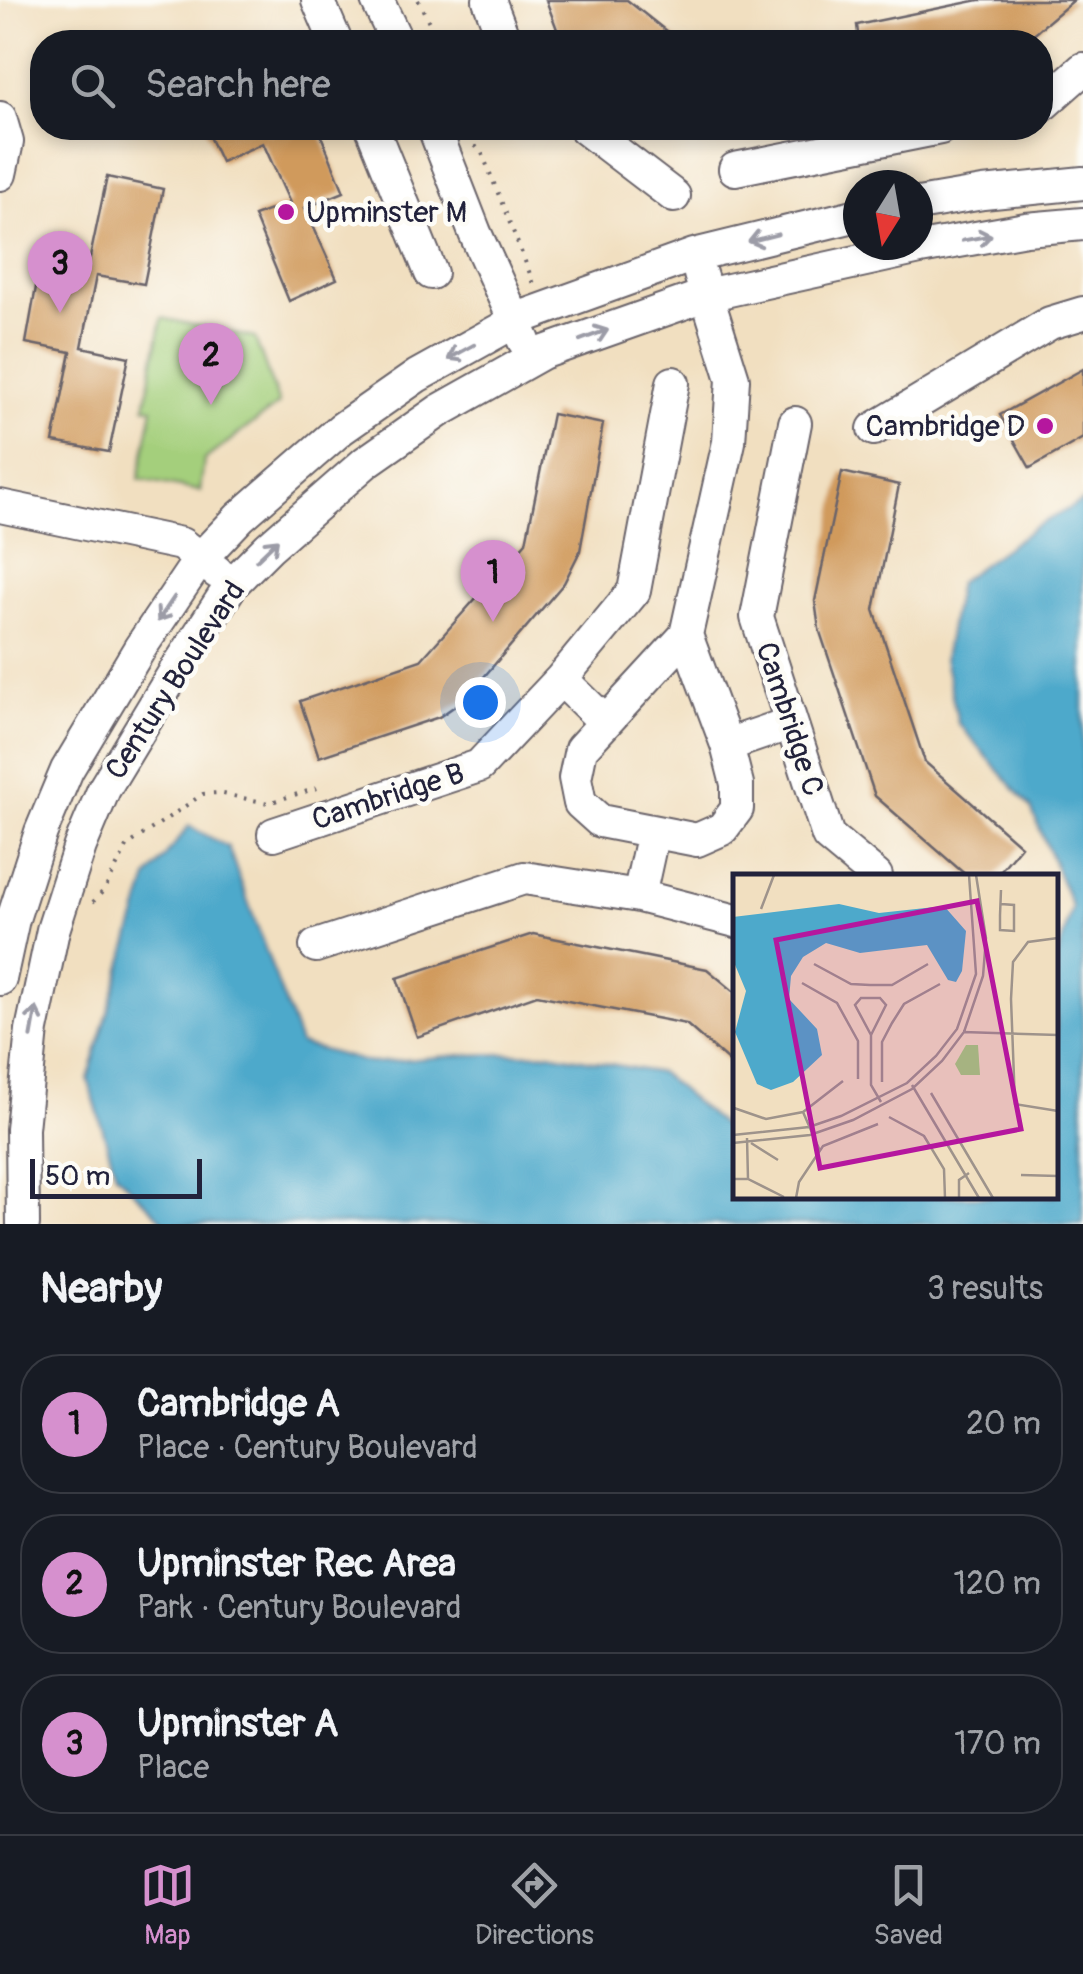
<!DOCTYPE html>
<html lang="en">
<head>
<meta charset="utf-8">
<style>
	:root { --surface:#171b24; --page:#20242c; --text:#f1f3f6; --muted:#9ea1a6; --line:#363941; --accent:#d690ce }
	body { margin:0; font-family:Pangolin,sans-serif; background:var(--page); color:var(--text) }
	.compass { position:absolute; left:843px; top:170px; width:90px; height:90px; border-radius:50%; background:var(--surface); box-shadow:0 5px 15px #0003; rotate:191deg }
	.scale { position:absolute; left:30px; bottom:25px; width:172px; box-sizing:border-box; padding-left:10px; border:5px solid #22223b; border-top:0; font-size:28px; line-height:35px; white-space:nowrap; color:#22223b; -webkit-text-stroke:8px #fdfcf7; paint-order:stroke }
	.you { position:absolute; left:480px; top:702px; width:35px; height:35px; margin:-25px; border:8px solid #fff; border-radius:50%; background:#1a73e8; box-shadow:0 0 0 15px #1a73e833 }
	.badge { display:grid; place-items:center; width:65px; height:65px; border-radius:50%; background:var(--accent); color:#111; font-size:32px; font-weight:700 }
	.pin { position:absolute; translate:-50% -82px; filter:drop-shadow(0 2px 5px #0008) }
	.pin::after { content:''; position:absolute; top:52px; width:35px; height:30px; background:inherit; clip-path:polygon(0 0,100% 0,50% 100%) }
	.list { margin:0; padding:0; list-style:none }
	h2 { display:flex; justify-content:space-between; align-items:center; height:130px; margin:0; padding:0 40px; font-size:42px }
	h2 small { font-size:32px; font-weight:400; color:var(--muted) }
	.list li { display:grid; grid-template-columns:65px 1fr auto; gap:30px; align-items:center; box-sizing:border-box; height:140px; margin:0 20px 20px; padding:0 20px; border:2px solid var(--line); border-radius:40px }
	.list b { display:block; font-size:38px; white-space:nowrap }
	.list p { margin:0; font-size:32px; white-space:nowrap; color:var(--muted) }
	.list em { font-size:32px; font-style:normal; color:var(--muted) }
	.icon { flex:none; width:55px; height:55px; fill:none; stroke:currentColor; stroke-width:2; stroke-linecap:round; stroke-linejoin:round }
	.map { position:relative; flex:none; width:1083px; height:1224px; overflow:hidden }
	.search { position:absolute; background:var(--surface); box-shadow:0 5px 15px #0003; left:30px; right:30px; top:30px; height:110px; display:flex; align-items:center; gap:25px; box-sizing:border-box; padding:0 35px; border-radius:40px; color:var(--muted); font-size:38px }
	.sheet { height:610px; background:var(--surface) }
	nav { display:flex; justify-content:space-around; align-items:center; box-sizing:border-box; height:140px; border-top:2px solid var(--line); background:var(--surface); font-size:28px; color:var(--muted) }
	nav a { display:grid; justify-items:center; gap:5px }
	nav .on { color:var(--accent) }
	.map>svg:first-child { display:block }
</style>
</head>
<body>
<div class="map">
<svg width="1083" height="1224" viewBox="0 0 1083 1224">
	<rect width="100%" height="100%" fill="#fdfcf7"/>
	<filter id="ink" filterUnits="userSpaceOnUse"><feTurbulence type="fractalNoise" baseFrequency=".01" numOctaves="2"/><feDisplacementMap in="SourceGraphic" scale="20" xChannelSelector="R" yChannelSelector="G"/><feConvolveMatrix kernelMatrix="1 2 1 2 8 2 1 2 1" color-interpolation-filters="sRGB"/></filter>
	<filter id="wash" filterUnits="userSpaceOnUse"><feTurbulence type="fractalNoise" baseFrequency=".0048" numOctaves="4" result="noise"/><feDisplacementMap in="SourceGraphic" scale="40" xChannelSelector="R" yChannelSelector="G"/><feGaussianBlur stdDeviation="2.25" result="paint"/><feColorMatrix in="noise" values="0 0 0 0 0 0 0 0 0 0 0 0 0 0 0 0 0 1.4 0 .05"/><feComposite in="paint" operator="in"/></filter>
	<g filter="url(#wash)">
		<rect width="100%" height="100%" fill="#f1dfc0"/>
		<path fill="#a4cf7c" stroke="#63785c" stroke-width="2.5" d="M162,318L255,338L279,404L204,460L200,491L139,479L153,408L145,406Z"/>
		<path fill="#4da9cb" stroke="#386683" stroke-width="2.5" d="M1083,501V1224H167L116,1174L88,1079L148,878L189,826L228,847L300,1044L370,1063L462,1055L549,1053L660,1073L735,1136L736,1196H1056V962L1072,907L1031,808L958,723L944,659L958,582L1035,527Z"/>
		<g id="blocks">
			<path fill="#d09a5b" d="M546,0H627L680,42H573L558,32Z
				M979,0H1074L1024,42H859L857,25Z
				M205,128H265L268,134L282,128H318L344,192L305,208L337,279L289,301L254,216L290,203L263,143L221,162Z
				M107,177L163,189L144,284L96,276L82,347L129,357L109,452L53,442L71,352L26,343L41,259L88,267Z
				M1083,369V438L1030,468L1000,415Z
				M552,414L603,424L580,551L564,583L465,699L439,717L319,757L300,701L421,660L526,542Z
				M842,472L899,485L874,610L925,762L1021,846L996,876H967L875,796L819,629L815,601Z
				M533,934L707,969L736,993V1068L686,1024L537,995L417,1037L397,978Z"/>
		</g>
	</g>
	<g filter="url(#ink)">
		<use href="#blocks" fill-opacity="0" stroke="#6a646a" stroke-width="2.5"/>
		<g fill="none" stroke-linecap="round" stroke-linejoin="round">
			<defs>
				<path id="minor" d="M318,0L336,42
					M377,0L397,42
					M489,0L505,42
					M1040,107L1083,69
					M0,118L7,142L0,174
					M372,128L431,273
					M434,128L475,233L524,341
					M585,128L674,196
					M735,169L940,128
					M918,204L983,193L1083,183
					M795,423L757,617L828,836L876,876
					M874,429L1050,323L1083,313
					M0,506L181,544L217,572
					M686,635L581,749L575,778L580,803L600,821L697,840L722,829L737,809V784L727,745L686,635L729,442L733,379L700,274
					M561,679L605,722
					M727,745L791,723
					M274,834L479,766L561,679L634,591L673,383
					M639,896L653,832
					M316,946L524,878L639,896L736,921
					M0,979L13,919L41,832L67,770L140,648L200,559L240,517L341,429L417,376L525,316L694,255L858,215
					M23,1224L22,1129L32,1030L53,930L80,846L104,789L176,670L232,584L269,547L366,462L439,411L542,353L706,295L920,248L1026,229L1083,224"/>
			</defs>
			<use href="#minor" stroke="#6a646a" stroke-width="36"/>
			<path stroke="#6a646a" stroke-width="4" stroke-dasharray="2.5 8" stroke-linecap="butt" d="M418,0L437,38V42
				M468,138L482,153L534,284
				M93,902L105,889L128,845L203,794L218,793L268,803L321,787"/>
			<use href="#minor" stroke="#fff" stroke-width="32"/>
		</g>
		<defs><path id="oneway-shaft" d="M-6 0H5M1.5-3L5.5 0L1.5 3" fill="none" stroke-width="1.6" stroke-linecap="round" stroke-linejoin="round" transform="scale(2.5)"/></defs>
		<g stroke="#9c9ca7">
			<use href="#oneway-shaft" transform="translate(763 238) rotate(166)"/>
			<use href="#oneway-shaft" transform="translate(977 238) rotate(-10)"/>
			<use href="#oneway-shaft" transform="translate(594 335) rotate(-20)"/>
			<use href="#oneway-shaft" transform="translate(461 352) rotate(151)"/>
			<use href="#oneway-shaft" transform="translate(267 550) rotate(-44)"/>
			<use href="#oneway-shaft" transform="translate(166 609) rotate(124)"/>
			<use href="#oneway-shaft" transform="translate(34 1022) rotate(-80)"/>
		</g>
	</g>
	<g fill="#b5179e" stroke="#fdfcf7" stroke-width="4">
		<circle cx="286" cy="212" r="10"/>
		<circle cx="1045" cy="426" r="10"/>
	</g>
	<g text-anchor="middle" stroke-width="9" stroke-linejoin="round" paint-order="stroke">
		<g font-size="30" fill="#22223b" stroke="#fdfcf7" text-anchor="start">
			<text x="306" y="222">Upminster M</text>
			<text x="1025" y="436" text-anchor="end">Cambridge D</text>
		</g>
		<g font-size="30" fill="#22223b" stroke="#fdfcf7">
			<text transform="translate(175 680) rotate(-57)" y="10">Century Boulevard</text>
			<text transform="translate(790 719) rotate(72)" y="10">Cambridge C</text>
			<text transform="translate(388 796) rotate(-18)" y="10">Cambridge B</text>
		</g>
	</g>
	<g transform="translate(733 874)">
		<rect width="325" height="325" fill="#f1dfc0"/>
		<path d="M233,171H245L247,201H228L222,190Z" fill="#a4cf7c"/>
		<path d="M106,30L146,39L211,32L233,57L229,97L223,108L215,106L194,71L127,79L93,69L70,83L58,102L56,125L84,155L89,181L60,208L38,216L24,210L2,158L13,117L0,86V43Z" fill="#4da9cb"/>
		<path fill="none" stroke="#9e938b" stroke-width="2.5" d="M268,30L281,31V57L267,56V41L268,16M28,35L41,1M325,64L295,68L280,88L278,125L282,230L325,237M81,90L118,110L137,111H159L195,90M69,109L104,129L125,167V205M230,158L325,161M138,161L153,131L147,124H128L122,131L138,161V211L148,228M149,208V168L159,149L171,130L207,110M179,211L246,324M198,219L260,324M1,234L33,245L70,238L110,207M70,238L87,277M156,243L191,262L211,295L212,324M0,261L76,253L108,242L174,209L203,182L224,155L243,100L236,1M14,264L15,305M0,269L77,261L120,246L179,215L209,187L231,158L250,102L253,64L243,1M18,269L45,286M288,301L325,302M0,305H15L51,323M63,324L66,308L90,272L145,250M226,324V306L236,299"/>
		<path fill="#b5179e" fill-opacity="0.15" stroke="#b5179e" stroke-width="5" d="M244,27L288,255L87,294L43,66Z"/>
		<rect width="325" height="325" fill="none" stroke="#22223b" stroke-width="5"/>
	</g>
</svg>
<svg class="compass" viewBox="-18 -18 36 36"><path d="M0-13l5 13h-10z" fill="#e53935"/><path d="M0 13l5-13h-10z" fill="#9ea1a6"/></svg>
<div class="scale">50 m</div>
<div class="you"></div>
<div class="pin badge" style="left:493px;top:622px">1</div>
<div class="pin badge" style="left:211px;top:405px">2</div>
<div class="pin badge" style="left:60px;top:313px">3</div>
<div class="search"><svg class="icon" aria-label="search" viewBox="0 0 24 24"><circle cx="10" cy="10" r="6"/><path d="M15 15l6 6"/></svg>Search here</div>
</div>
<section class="sheet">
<h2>Nearby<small>3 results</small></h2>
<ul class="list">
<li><span class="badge">1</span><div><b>Cambridge A</b><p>Place · Century Boulevard</p></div><em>20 m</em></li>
<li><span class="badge">2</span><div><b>Upminster Rec Area</b><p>Park · Century Boulevard</p></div><em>120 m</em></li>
<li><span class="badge">3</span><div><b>Upminster A</b><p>Place</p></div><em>170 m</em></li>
</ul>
</section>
<nav>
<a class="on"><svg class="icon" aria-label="map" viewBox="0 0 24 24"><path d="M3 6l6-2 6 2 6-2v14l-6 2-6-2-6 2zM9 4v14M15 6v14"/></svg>Map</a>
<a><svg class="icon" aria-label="directions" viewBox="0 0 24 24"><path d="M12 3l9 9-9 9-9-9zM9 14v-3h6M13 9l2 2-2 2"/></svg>Directions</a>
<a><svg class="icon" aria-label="saved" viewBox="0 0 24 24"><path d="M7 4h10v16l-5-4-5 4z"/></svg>Saved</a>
</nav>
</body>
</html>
